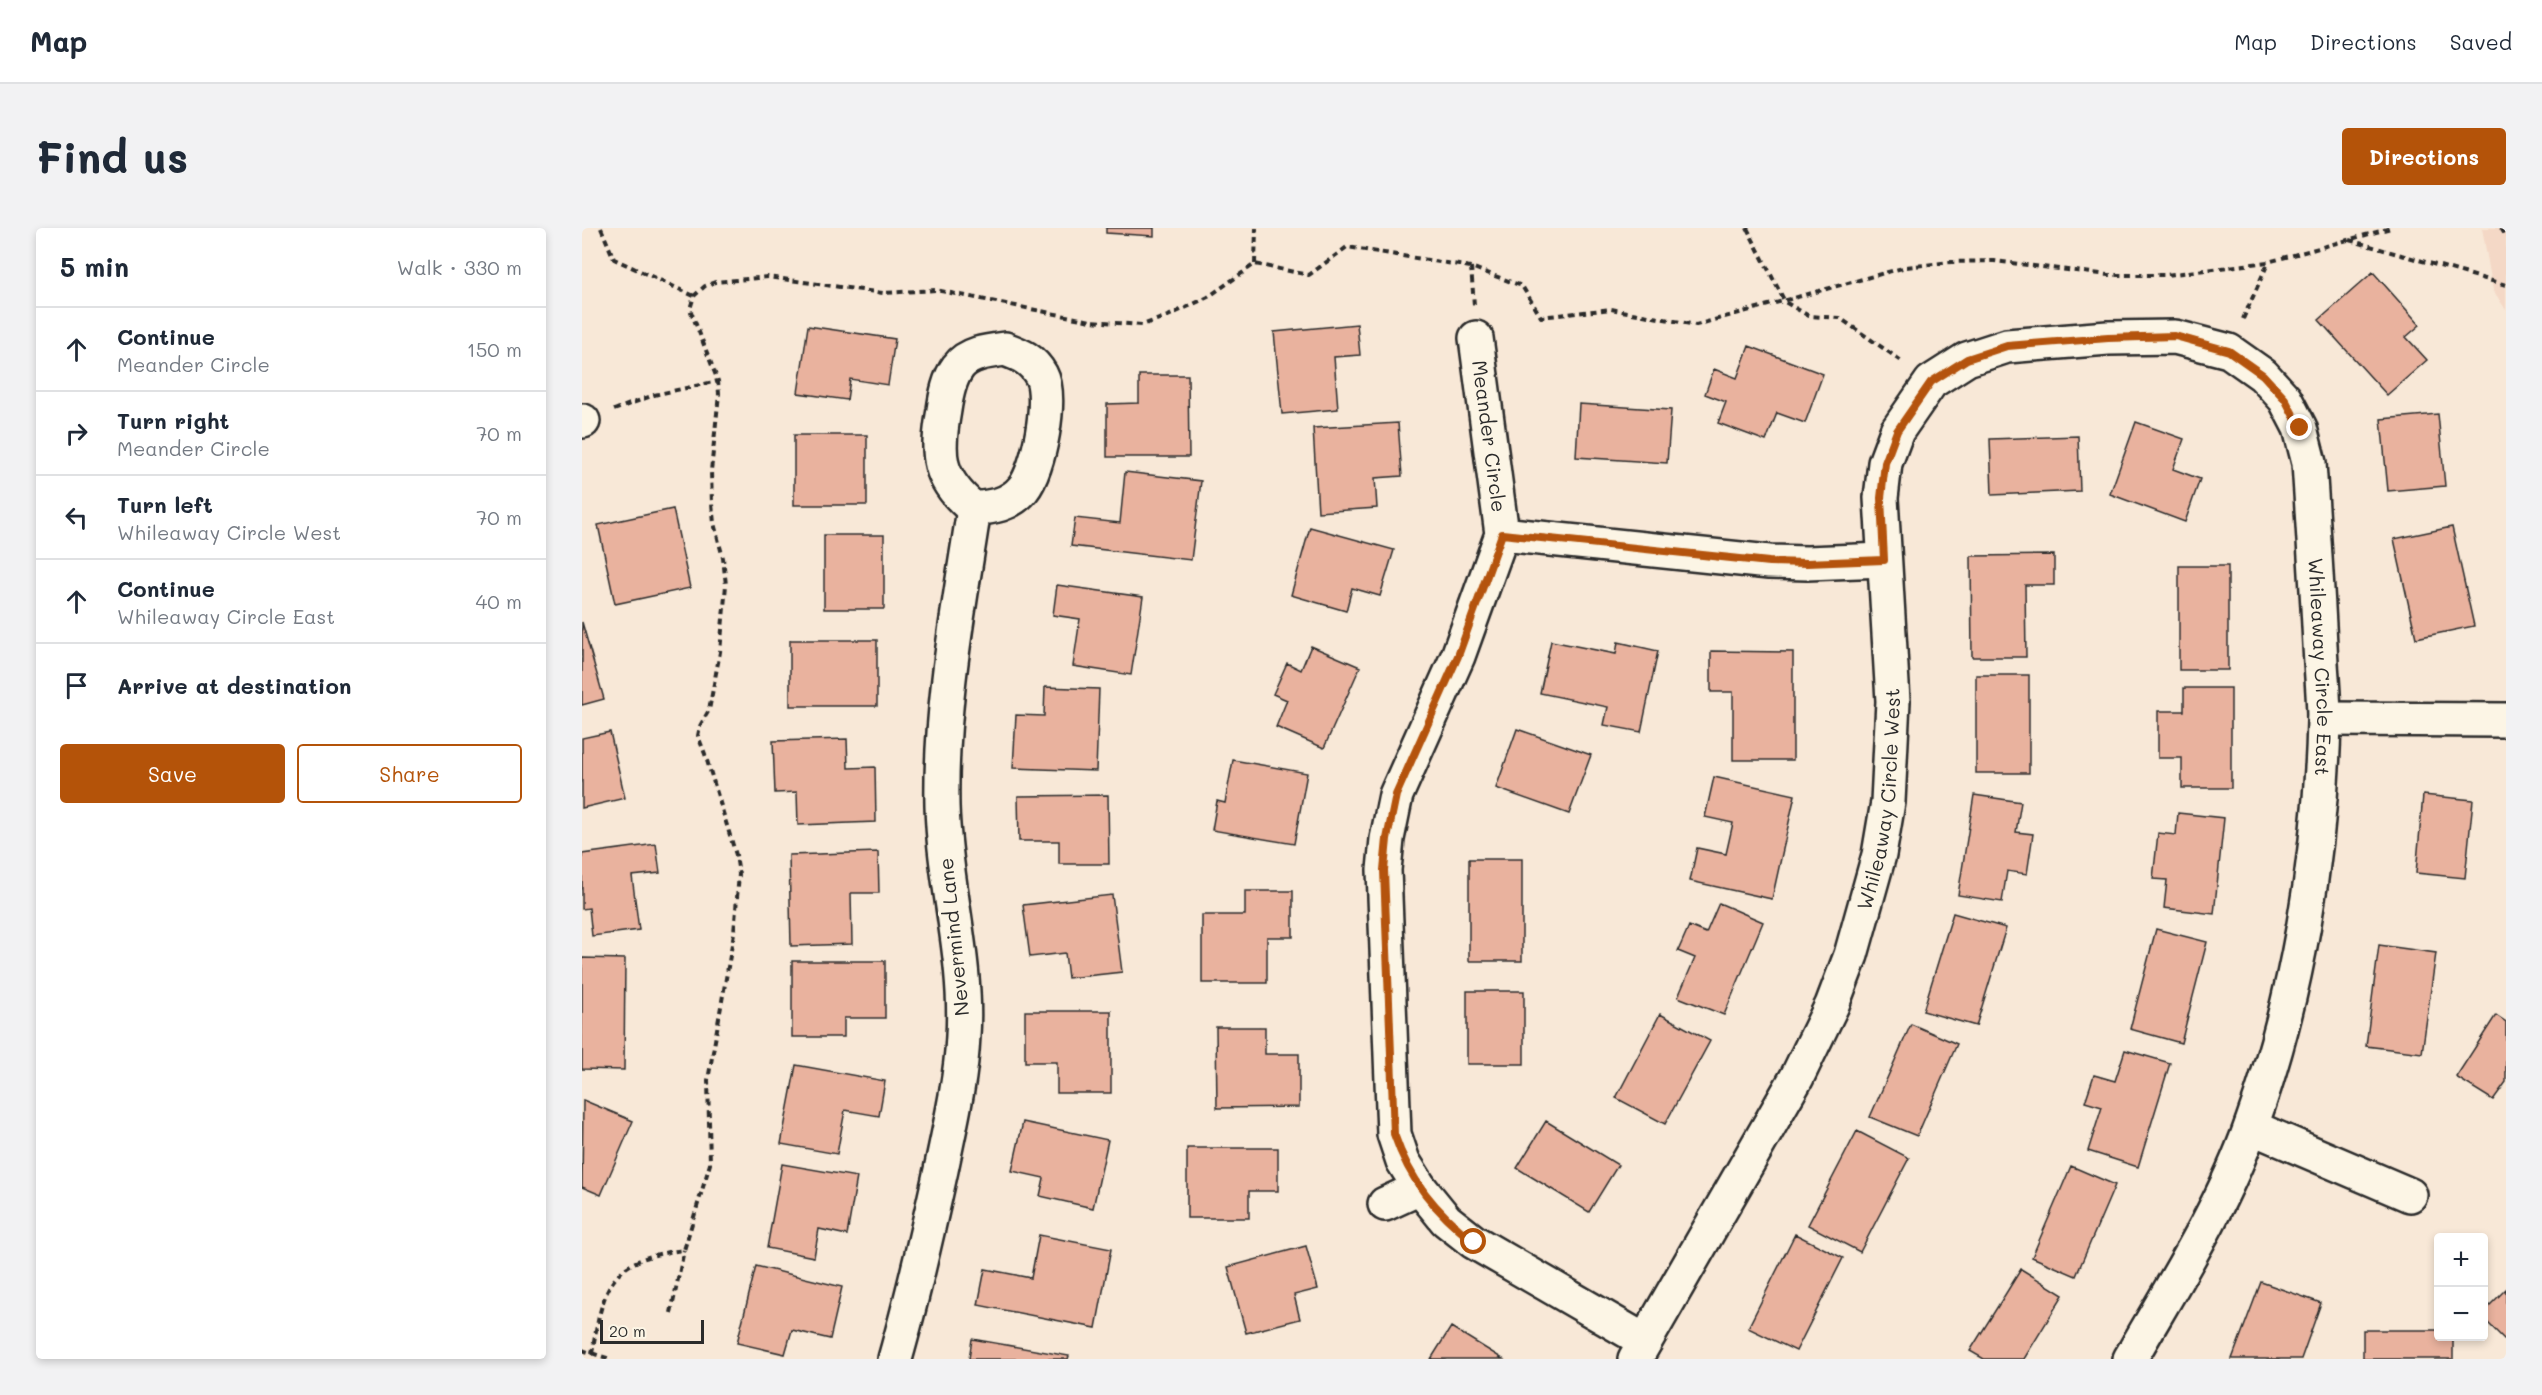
<!DOCTYPE html>
<html lang="en">
<head>
<meta charset="utf-8">
<style>
	:root { --surface:#fff; --page:#f2f2f3; --text:#1f2937; --muted:#747a83; --line:#e0e1e3; --accent:#b45309 }
	body { margin:0; font-family:Mali,sans-serif; background:var(--page); color:var(--text) }
	.controls { position:absolute; right:18px; bottom:18px; display:grid; overflow:hidden; border-radius:6px; box-shadow:0 3px 9px #0003 }
	.controls button { width:54px; height:54px; display:grid; place-items:center; padding:0; border:0; border-bottom:2px solid var(--line); background:var(--surface); color:var(--text); font:30px sans-serif }
	.scale { position:absolute; left:18px; bottom:15px; width:104px; box-sizing:border-box; padding-left:6px; border:3px solid #2b2b2b; border-top:0; font-size:16px; line-height:21px; white-space:nowrap; color:#2b2b2b; -webkit-text-stroke:4px #fcf5e5; paint-order:stroke }
	.stop { position:absolute; width:18px; height:18px; margin:-14px; border:4px solid #b45309; border-radius:50%; background:#fff }
	.stop.end { background:#b45309; border-color:#fff; box-shadow:0 2px 6px #0008 }
	.list { margin:0; padding:0; list-style:none }
	h2 { display:flex; justify-content:space-between; align-items:center; height:78px; margin:0; padding:0 24px; font-size:26px }
	h2 small { font-size:20px; font-weight:400; color:var(--muted) }
	.list li { display:grid; grid-template-columns:39px 1fr auto; gap:18px; align-items:center; box-sizing:border-box; height:84px; padding:0 24px; border-top:2px solid var(--line) }
	.list b { display:block; font-size:22px; white-space:nowrap }
	.list p { margin:0; font-size:20px; white-space:nowrap; color:var(--muted) }
	.list em { font-size:20px; font-style:normal; color:var(--muted) }
	.actions { display:flex; gap:12px; padding:18px 24px }
	.actions a { flex:1; padding:14px 0; border:2px solid var(--accent); border-radius:6px; text-align:center; font-size:21px; color:var(--accent) }
	.actions .main { background:var(--accent); color:#fff }
	.icon { flex:none; width:33px; height:33px; fill:none; stroke:currentColor; stroke-width:2; stroke-linecap:round; stroke-linejoin:round }
	.map { position:relative; flex:none; width:1924px; height:1131px; overflow:hidden; border-radius:6px }
	header { display:flex; align-items:center; gap:36px; box-sizing:border-box; height:84px; padding:0 30px; background:var(--surface); border-bottom:2px solid var(--line) }
	header strong { font-size:28px }
	nav { display:flex; gap:33px; margin-inline-start:auto; font-size:21px }
	.intro { display:flex; align-items:center; justify-content:space-between; box-sizing:border-box; height:144px; padding:0 36px }
	h1 { margin:0; font-size:42px }
	.button { padding:15px 27px; border-radius:6px; background:var(--accent); color:#fff; font-size:21px; font-weight:700 }
	main { display:flex; gap:36px; padding:0 36px }
	aside { flex:1; background:var(--surface); border-radius:6px; box-shadow:0 3px 9px #0003 }
	.map>svg:first-child { display:block }
</style>
</head>
<body>
<header>
<strong>Map</strong>
<nav><a>Map</a><a>Directions</a><a>Saved</a></nav>
</header>
<div class="intro"><h1>Find us</h1><a class="button">Directions</a></div>
<main>
<aside>
<h2>5 min<small>Walk · 330 m</small></h2>
<ul class="list">
<li><svg class="icon" aria-label="ahead" viewBox="0 0 24 24"><path d="M12 20V5M6 11l6-6 6 6"/></svg><div><b>Continue</b><p>Meander Circle</p></div><em>150 m</em></li>
<li><svg class="icon" aria-label="right" viewBox="0 0 24 24"><path d="M7 20v-9h11M14 6l5 5-5 5"/></svg><div><b>Turn right</b><p>Meander Circle</p></div><em>70 m</em></li>
<li><svg class="icon" aria-label="left" viewBox="0 0 24 24"><path d="M17 20v-9H6M10 6l-5 5 5 5"/></svg><div><b>Turn left</b><p>Whileaway Circle West</p></div><em>70 m</em></li>
<li><svg class="icon" aria-label="ahead" viewBox="0 0 24 24"><path d="M12 20V5M6 11l6-6 6 6"/></svg><div><b>Continue</b><p>Whileaway Circle East</p></div><em>40 m</em></li>
<li><svg class="icon" aria-label="arrive" viewBox="0 0 24 24"><path d="M6 21V4h12l-3 4 3 4H6"/></svg><div><b>Arrive at destination</b></div></li>
</ul>
<div class="actions"><a class="main">Save</a><a>Share</a></div>
</aside>
<div class="map">
<svg width="1924" height="1131" viewBox="0 0 1924 1131">
	<rect width="100%" height="100%" fill="#f8e8d7"/>
	<filter id="ink" filterUnits="userSpaceOnUse"><feTurbulence type="fractalNoise" baseFrequency=".0167" numOctaves="2"/><feDisplacementMap in="SourceGraphic" scale="12" xChannelSelector="R" yChannelSelector="G"/><feConvolveMatrix kernelMatrix="1 2 1 2 8 2 1 2 1" color-interpolation-filters="sRGB"/></filter>
	<g filter="url(#ink)">
		<path fill="#f4d8c6" d="M1900,0H1924V82L1911,62Z"/>
		<path fill="#e9b29e" stroke="#2b2b2b" stroke-width="1.5" d="M524,0H572V8L524,5Z
			M1791,44L1838,97L1824,109L1845,132L1805,167L1737,92Z
			M775,96L778,127L752,129L756,181L700,186L692,104Z
			M226,98L313,111L306,157L268,151L265,172L216,165Z
			M1167,118L1241,146L1223,195L1195,185L1184,213L1136,195L1144,174L1123,166L1132,141L1155,150Z
			M557,147H606L607,229H525V176L557,175Z
			M997,176L1089,182L1085,235L994,229Z
			M1856,186L1863,258L1806,263L1799,191Z
			M1554,194L1602,211L1591,241L1618,251L1603,294L1528,266Z
			M816,195L820,248L793,250L795,280L736,284L731,200Z
			M212,207H285V277H212Z
			M1496,208L1498,263L1410,267L1408,211Z
			M543,244L619,253L609,332L489,318L493,290L538,295Z
			M91,281L108,360L33,376L16,297Z
			M728,299L812,322L798,368L770,360L764,383L709,367Z
			M1870,299L1892,398L1834,410L1812,311Z
			M242,307H302V381H242Z
			M1472,327V357H1443L1444,429H1390L1389,328Z
			M1597,338H1646V442H1597Z
			M475,357L561,369L549,447L491,438L498,391L471,387Z
			M0,394L22,471L0,477Z
			M208,412H295V478H208Z
			M969,413L1034,426L1036,414L1076,423L1059,504L1022,497L1026,479L958,465Z
			M729,418L778,439L742,520L694,499L705,472L691,466L705,435L719,442Z
			M1129,423L1211,424V532H1151V464H1129Z
			M1394,447H1447V545H1394Z
			M463,459L517,461L514,543L431,540L434,487L462,488Z
			M1602,460H1649V560H1600V530H1576V483H1602Z
			M935,501L1009,527L987,586L914,560Z
			M28,504L43,570L0,580V510Z
			M265,511L266,540L293,539L294,594L216,597L215,564L193,565L191,513Z
			M651,532L725,545L712,616L630,602L635,573L643,575Z
			M1132,549L1213,567L1190,671L1108,653L1115,620L1144,626L1151,595L1123,589Z
			M526,567L527,636H477V613H437L436,568Z
			M1392,567L1439,574L1434,604L1451,606L1445,646L1425,643L1420,674L1376,667Z
			M1841,567L1891,572L1883,650L1834,645Z
			M1596,585L1642,590L1632,686L1582,680L1585,652L1571,651L1576,605L1594,607Z
			M74,616L78,645L50,648L57,702L10,708L7,680L0,681V626Z
			M296,624L297,665H269L270,716L209,718L207,627Z
			M887,631H940V733H887Z
			M663,663H711V709H685V755H620V687H663Z
			M530,667L540,744L486,750L483,725L448,729L441,677Z
			M1137,675L1181,694L1142,787L1096,769L1113,730L1096,723L1107,698L1124,705Z
			M1371,685L1424,700L1394,798L1341,783Z
			M1574,701L1625,714L1599,815L1548,801Z
			M1797,717L1854,725L1840,825L1784,818Z
			M0,730L43,731L42,842L0,841Z
			M210,733H303V790H262V809H210Z
			M885,763H942V836H885Z
			M443,783H529V865H475V834H443Z
			M1078,786L1128,813L1083,896L1034,870Z
			M1914,787L1924,794V854L1911,872L1874,849Z
			M1329,796L1375,816L1335,908L1288,889Z
			M634,799H683V826H717V879L635,880Z
			M1543,822L1588,835L1556,939L1506,923L1520,879L1503,874L1512,847L1533,853Z
			M214,837L303,853L297,888L263,882L255,926L199,916Z
			M1,872L51,893L19,967L0,959Z
			M964,893L1036,937L1007,984L935,940Z
			M441,894L526,912L511,980L458,968L462,950L430,943Z
			M1275,903L1327,930L1278,1024L1226,997Z
			M605,920H696V963H667V990H605Z
			M200,936L275,949L265,1007L237,1001L232,1029L185,1020Z
			M1489,938L1533,957L1494,1048L1450,1029Z
			M1213,1006L1261,1030L1214,1123L1166,1100Z
			M457,1007L529,1021L514,1100L396,1077L403,1041L449,1050Z
			M724,1018L736,1061L712,1067L718,1091L664,1105L646,1039Z
			M174,1038L260,1059L248,1111L210,1102L203,1126L155,1115Z
			M1439,1041L1481,1067L1442,1131H1402L1388,1123Z
			M1679,1054L1739,1075L1719,1131H1650Z
			M1924,1061V1113L1902,1091V1083Z
			M869,1099L921,1131H849Z
			M1781,1102H1856V1108H1871V1131H1781Z
			M390,1111L487,1128L486,1131H387Z"/>
		<g fill="none" stroke-linecap="round" stroke-linejoin="round">
			<defs>
				<g id="minor">
					<path id="s1" d="M894,110L920,306L876,428L814,567L805,611L802,642L812,906L821,933L838,960L864,992L892,1014L1063,1113"/>
					<path d="M423,121C439,127 450,131 459,147C471,169 457,242 441,261C428,277 410,279 392,281C355,251 354,227 362,182C364,168 367,151 376,139C386,125 407,123 423,121Z"/>
					<path d="M0,193H1"/>
					<path d="M920,306L1187,334L1225,335L1302,332"/>
					<path d="M1742,491L1924,492"/>
					<path d="M1669,899L1828,967"/>
					<path d="M803,976L838,960"/>
					<path d="M313,1131C331,1068 345,1006 359,942C368,898 379,853 381,808C386,731 362,655 360,578C358,478 377,380 392,281"/>
					<path id="s2" d="M1053,1131L1215,849L1250,777L1269,727L1297,627L1306,574L1311,473L1299,270L1303,235L1315,203L1349,154L1385,131L1425,118L1526,110L1593,109L1647,123L1681,147L1703,171L1718,200L1727,235C1731,296 1735,356 1738,417C1739,442 1742,468 1742,493C1739,627 1715,771 1669,898C1640,980 1591,1056 1548,1131"/>
				</g>
			</defs>
			<use href="#minor" stroke="#2b2b2b" stroke-width="38"/>
			<path stroke="#2b2b2b" stroke-width="4" stroke-dasharray="6 4.5" stroke-linecap="butt" d="M19,0L32,31L112,68
				M1165,0L1203,74L1227,88L1258,90L1321,134
				M1919,0L1924,8
				M1767,12L1924,57
				M673,36L674,0
				M889,39L892,77
				M1661,91L1686,35
				M32,182L72,167L136,153
				M89,1085L102,1022
				M0,1122L28,1131
				M10,1126C21,1058 28,1030 102,1022L128,936L126,852L152,705L157,646L154,627L123,526L116,508L118,498L127,482L138,424L144,357L141,330L132,295L130,276L129,243L137,166L136,153L108,81L112,68L123,58L133,54L186,49L301,65L354,62L509,93L560,97L586,88L626,69L673,36L727,47L765,19L889,39L940,58L959,89L1029,81L1114,97L1324,39L1369,34L1412,33L1526,47H1584L1686,34L1809,0"/>
			<use href="#minor" stroke="#fcf5e5" stroke-width="33"/>
		</g>
	</g>
	<g fill="none" stroke-linecap="round" stroke-linejoin="round" filter="url(#ink)">
		<path stroke="#b45309" stroke-width="8" d="M892,1014C853,983 828,953 812,906L802,642L805,611L814,567L876,428L920,306L1187,334L1225,335L1302,332L1299,270L1303,235L1315,203L1349,154L1385,131L1425,118L1526,110L1593,108L1647,123L1681,147L1703,171L1718,200"/>
	</g>
	<g text-anchor="middle" stroke-width="6" stroke-linejoin="round" paint-order="stroke">
		<g font-size="20" fill="#2b2b2b" stroke="#fcf5e5">
			<text dy="7" stroke="none"><textPath href="#s1" startOffset="99">Meander Circle</textPath></text>
			<text dy="7" stroke="none"><textPath href="#s2" startOffset="1706">Whileaway Circle East</textPath></text>
			<text dy="7" stroke="none"><textPath href="#s2" startOffset="618">Whileaway Circle West</textPath></text>
			<text transform="translate(372 709) rotate(-96)" y="7">Nevermind Lane</text>
		</g>
	</g>
</svg>
<div class="controls">
<button>+</button>
<button>−</button>
</div>
<div class="scale">20 m</div>
<div class="stop" style="left:892px;top:1014px"></div>
<div class="stop end" style="left:1718px;top:200px"></div>
</div>
</main>
</body>
</html>
